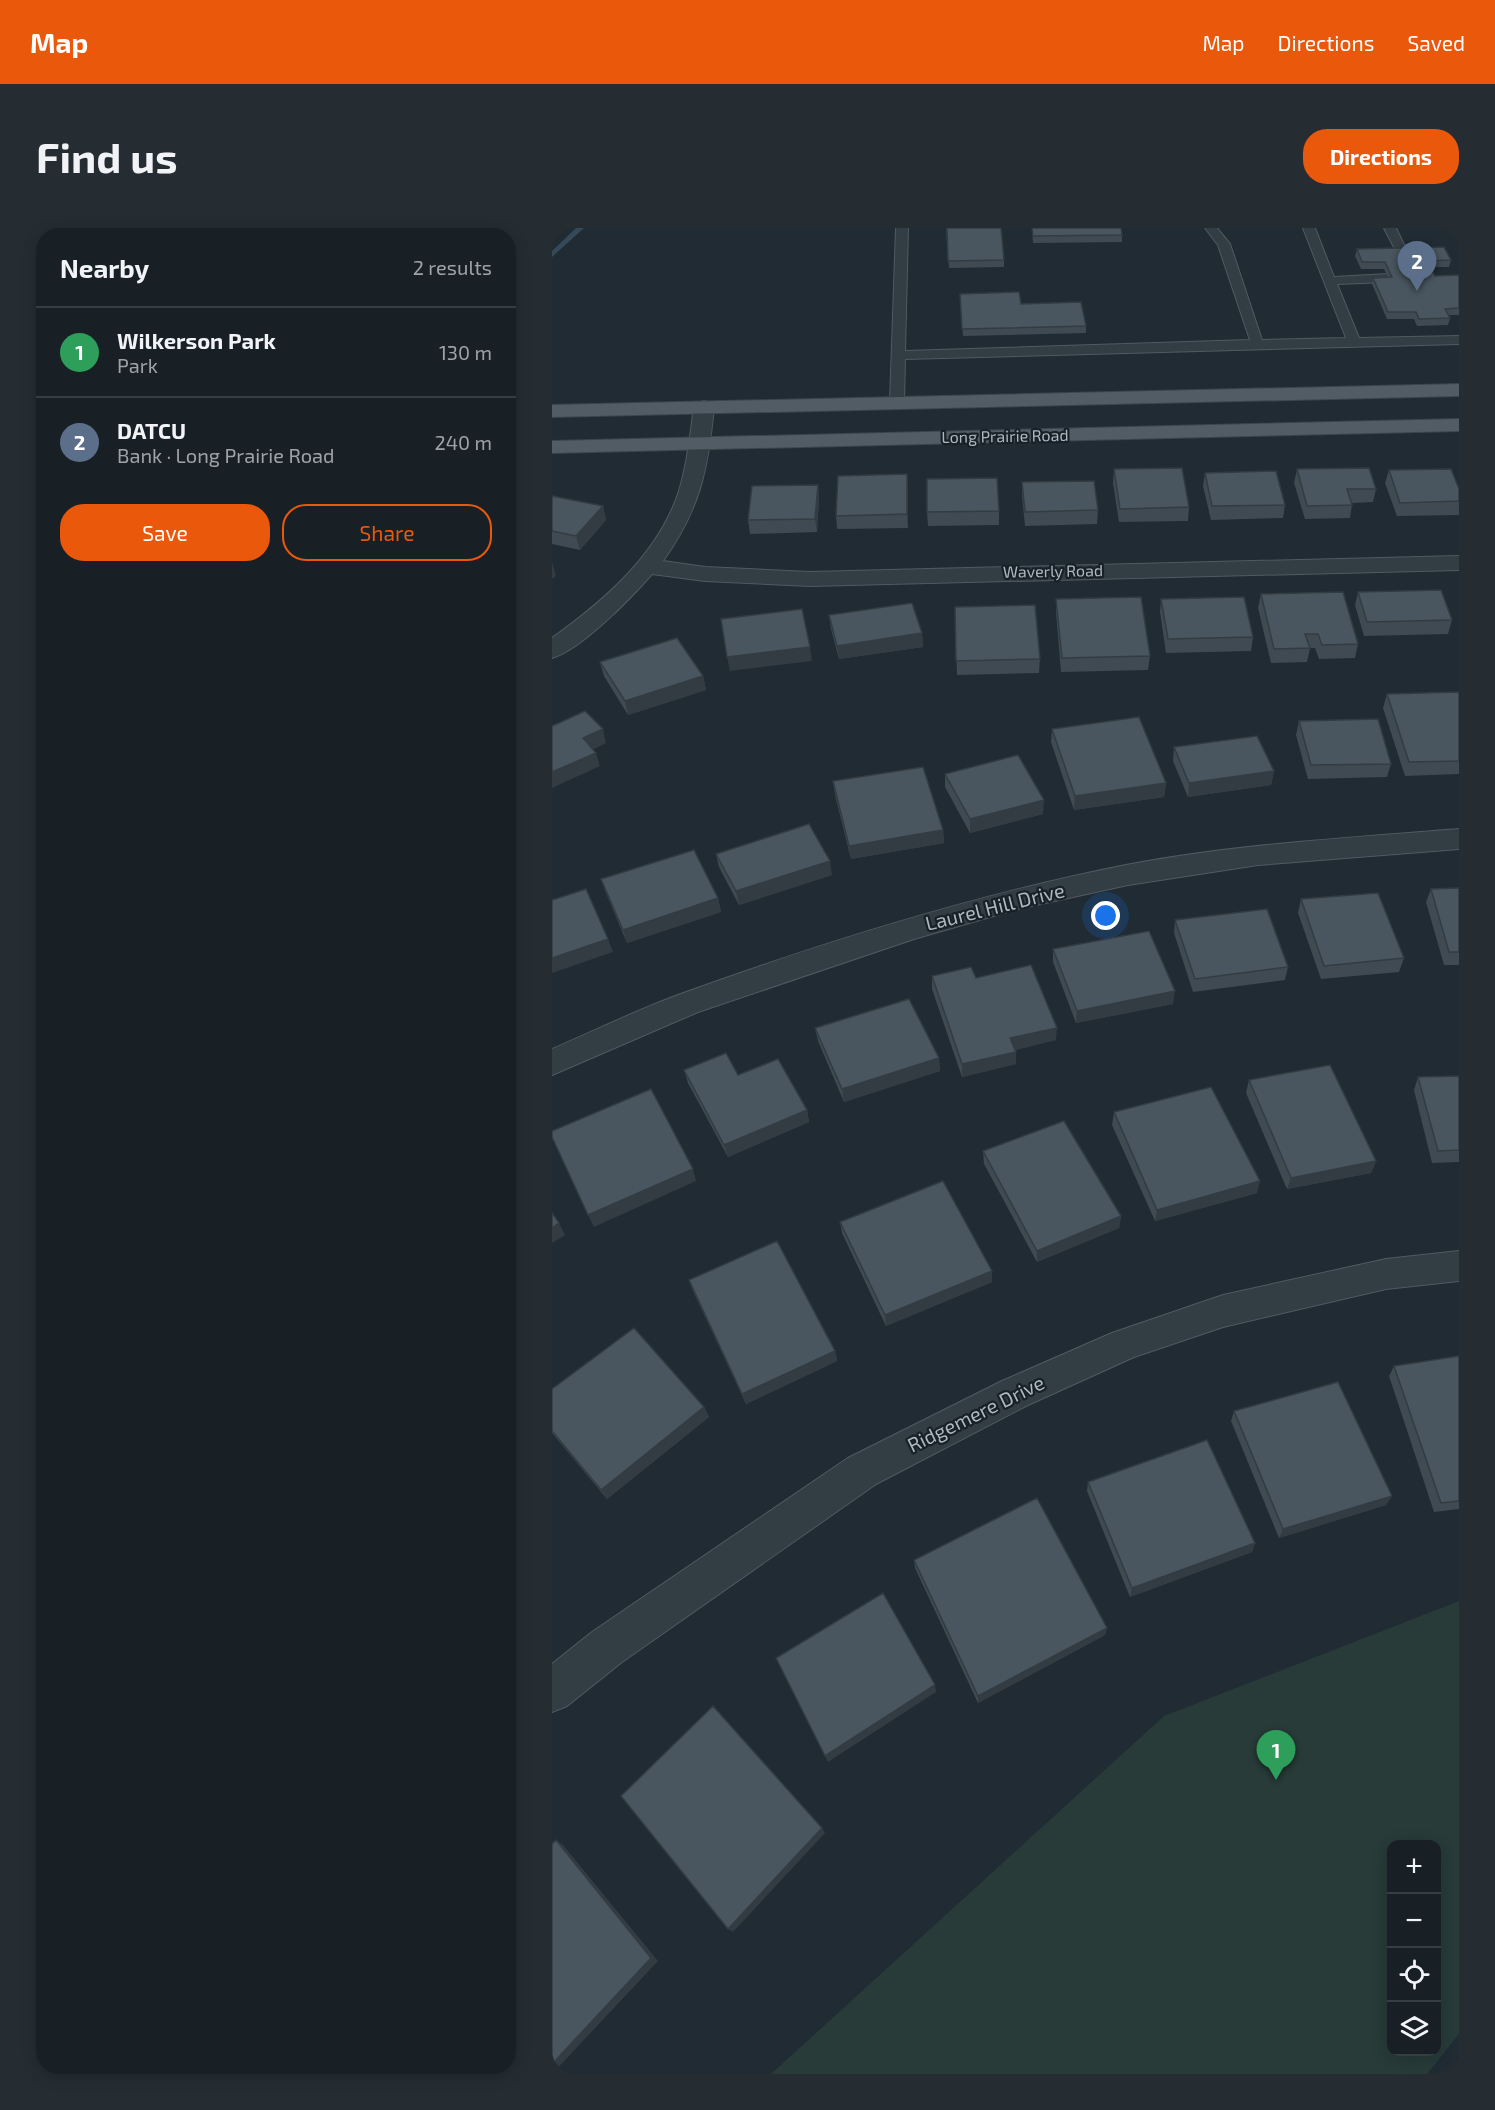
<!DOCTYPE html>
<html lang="en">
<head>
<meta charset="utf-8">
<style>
	:root { --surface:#182026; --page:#252d32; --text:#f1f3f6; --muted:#9fa3a7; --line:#363e43; --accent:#ea580c }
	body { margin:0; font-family:"Exo 2",sans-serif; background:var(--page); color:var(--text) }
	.controls { position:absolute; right:18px; bottom:18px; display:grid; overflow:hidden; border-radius:12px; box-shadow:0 3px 15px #0003 }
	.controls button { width:54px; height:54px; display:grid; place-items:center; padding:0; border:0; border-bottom:2px solid var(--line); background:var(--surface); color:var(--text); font:30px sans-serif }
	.you { position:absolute; left:554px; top:688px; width:21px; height:21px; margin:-15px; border:4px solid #fff; border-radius:50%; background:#1a73e8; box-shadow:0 0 0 9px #1a73e833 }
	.badge { display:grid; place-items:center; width:39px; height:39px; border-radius:50%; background:var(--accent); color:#fff; font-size:20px; font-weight:700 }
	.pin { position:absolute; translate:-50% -50px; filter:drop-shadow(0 2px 3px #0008) }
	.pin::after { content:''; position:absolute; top:32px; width:21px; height:18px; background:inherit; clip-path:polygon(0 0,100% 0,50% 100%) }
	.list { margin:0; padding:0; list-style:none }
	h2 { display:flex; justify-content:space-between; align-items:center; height:78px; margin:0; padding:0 24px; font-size:26px }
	h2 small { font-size:20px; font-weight:400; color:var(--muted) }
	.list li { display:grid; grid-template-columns:39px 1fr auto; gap:18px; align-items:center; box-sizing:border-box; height:90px; padding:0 24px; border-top:2px solid var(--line) }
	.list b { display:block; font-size:22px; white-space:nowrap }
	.list p { margin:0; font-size:20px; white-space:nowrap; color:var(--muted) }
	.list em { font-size:20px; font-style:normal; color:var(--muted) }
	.actions { display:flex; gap:12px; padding:18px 24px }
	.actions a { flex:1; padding:14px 0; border:2px solid var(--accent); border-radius:24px; text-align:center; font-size:21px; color:var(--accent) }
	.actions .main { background:var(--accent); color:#fff }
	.icon { flex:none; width:33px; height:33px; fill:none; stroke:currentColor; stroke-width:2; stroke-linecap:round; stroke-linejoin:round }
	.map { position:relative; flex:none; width:907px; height:1846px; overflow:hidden; border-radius:24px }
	header { display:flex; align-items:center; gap:36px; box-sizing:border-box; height:84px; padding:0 30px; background:var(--accent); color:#fff }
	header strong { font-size:28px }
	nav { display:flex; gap:33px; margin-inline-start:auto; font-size:21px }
	.intro { display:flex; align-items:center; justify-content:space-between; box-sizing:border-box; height:144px; padding:0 36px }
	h1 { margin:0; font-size:42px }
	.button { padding:15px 27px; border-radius:24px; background:var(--accent); color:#fff; font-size:21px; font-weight:700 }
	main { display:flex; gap:36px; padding:0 36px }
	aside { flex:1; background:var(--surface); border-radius:24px; box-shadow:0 3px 15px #0003 }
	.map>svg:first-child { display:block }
</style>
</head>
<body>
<header>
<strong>Map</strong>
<nav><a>Map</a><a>Directions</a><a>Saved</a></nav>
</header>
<div class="intro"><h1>Find us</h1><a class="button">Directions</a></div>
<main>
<aside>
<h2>Nearby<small>2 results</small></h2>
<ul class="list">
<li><span class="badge" style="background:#2e9e5b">1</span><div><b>Wilkerson Park</b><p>Park</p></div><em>130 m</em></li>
<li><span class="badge" style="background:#5c6f8a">2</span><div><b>DATCU</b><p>Bank · Long Prairie Road</p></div><em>240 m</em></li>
</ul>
<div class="actions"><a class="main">Save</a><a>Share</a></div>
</aside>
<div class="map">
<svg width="907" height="1846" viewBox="0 0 907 1846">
	<rect width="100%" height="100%" fill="#202b33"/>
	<path fill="#283b38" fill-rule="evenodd" d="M907,1373V1806L875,1846H219L612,1488ZM840,1616H884V1824H840Z"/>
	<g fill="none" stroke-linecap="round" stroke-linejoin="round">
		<path fill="#354959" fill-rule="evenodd" d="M24,0H32L0,29V23Z"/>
		<defs>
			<path id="service" d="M344,0H356L353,123L698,112L666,17L653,0H665L678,16L710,112L794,110L751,0H763L782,49L836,46L842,50L836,54L785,56L807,110L907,108V116L353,131L352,174L345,178L338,174Z
				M832,0H844L857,27L855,29H847Z"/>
			<path id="minor" d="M152,173L159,175L162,179C156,242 148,281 111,333L153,339L258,344L907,328V342L258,358L153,353L100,346C80,369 29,422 0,430V410C52,373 105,327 126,266C135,238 138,208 142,179L145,175Z
				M907,601V621L706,637L576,657L466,681L362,711L146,784L0,847V821C42,803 83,783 126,767C272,714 422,667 574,637C684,616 796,610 907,601Z
				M907,1023V1053L834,1061L671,1099L582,1129L476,1177L324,1256L70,1434L15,1478L0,1484V1436L40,1404L296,1230L450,1153L560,1105L671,1067L834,1031Z"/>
			<path id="primary" d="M907,156V168L0,189V177Z
				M907,191V203L0,225V213Z"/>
		</defs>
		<use href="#service" stroke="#515a62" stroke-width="2"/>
		<use href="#minor" stroke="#515a62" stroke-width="2"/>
		<use href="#primary" stroke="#3d454d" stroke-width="2"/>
		<use href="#service" fill="#333d44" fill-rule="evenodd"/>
		<use href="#minor" fill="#333d44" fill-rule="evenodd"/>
		<use href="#primary" fill="#515c64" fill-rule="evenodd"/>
	</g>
	<path fill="#3f4a52" d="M394,0L452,32V39L397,40Z
		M480,0H569L570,7V14L481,15Z
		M805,21L899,32L897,39H879L883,48L907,47V87H897L898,90L896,97L865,98L862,91H835L820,56L821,50L836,49L832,41H809L803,28Z
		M408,66L469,76L534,98V105L411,108Z
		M562,241L637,279L636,293L567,294L561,255Z
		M745,241L824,261L821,274L800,275V277L798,290L753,291L742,255Z
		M837,242L907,261V287L845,288L833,255Z
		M653,245L733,277L731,290L659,292L651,258Z
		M355,246L356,300L285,301L284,288Z
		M470,254L546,282L545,296L473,298L470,268Z
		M266,257L267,271L265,304L198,306L196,292Z
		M0,268L51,278L54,292L28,322L0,316Z
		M447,283V297L376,298L375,284Z
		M806,364L900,392L896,406L812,408L803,377Z
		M709,366L806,416L803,430L767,431L763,420H758L755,434L719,435L706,380Z
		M504,371L598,428L596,442L509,444L504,384Z
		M609,371L701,409L699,423L614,425L608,384Z
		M403,379L488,431L487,445L405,447Z
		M277,387L370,405L371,419L287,431L279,401Z
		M48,434L151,448L154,462L76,487L52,448Z
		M907,464V546L853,548L831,480L835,466Z
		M747,493L839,536L835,549L756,551L744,507Z
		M500,501L614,555L612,569L522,582L499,514Z
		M622,519L722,543L719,557L636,569L621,533Z
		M393,546L491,586L418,605L393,559Z
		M281,553L391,602L392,615L299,631L283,567Z
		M164,626L280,647L187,677L167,639Z
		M49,651L166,670L169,684L75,715L54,665Z
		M907,660V737H892L874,674L879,661Z
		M749,671L852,730L847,744L769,751L746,685Z
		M623,692L736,739L733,752L641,764L622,705Z
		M501,721L621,776L524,795L501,734Z
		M380,748L424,750L504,812L463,822L464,836L410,849L380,761Z
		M263,800L387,830L388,843L292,874L266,813Z
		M132,842L186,847L255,882L257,894L176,929L136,855Z
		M907,848V934L880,935L862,862L866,849Z
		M697,852L824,933L819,945L735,961L694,865Z
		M562,884L705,965L603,993L560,897Z
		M431,923L569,988L567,1000L485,1034L432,936Z
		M288,994L440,1054L334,1098L290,1005Z
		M137,1052L283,1123L285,1133L194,1176L141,1063Z
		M907,1128V1281L882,1284L837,1148L842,1138Z
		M0,1161L152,1179L157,1189L55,1271L0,1205Z
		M682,1183L840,1268L834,1277L727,1310L679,1193Z
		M536,1254L703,1315L700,1324L578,1369L535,1263Z
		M362,1332L555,1400L553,1407L426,1475L363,1340Z"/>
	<path fill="#333c42" d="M355,246L356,260V300L355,286Z
		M266,257L267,271L265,304L263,291Z
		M51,278L54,292L28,322L24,308Z
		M0,334L4,348L0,351Z
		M370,405L371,419L287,431L285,418Z
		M258,419L260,433L178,443L175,429Z
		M151,448L154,462L76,487L73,473Z
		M51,501L54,515L36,524L31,510Z
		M44,525L48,538L0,560V544Z
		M722,543L719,557L636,569L637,555Z
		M614,555L612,569L522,582L523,568Z
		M492,572L491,586L418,605V591Z
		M391,602L392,615L299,631L297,618Z
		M278,633L280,647L187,677L184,663Z
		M166,670L169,684L75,715L71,702Z
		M56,711L61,724L0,745V730Z
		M623,763L621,776L524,795L525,783Z
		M505,800L504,812L458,823V810Z
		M464,824V836L410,849V836Z
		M387,830L388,843L292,874L290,861Z
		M255,882L257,894L176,929L172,917Z
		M824,933L819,945L735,961L739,950Z
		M141,941L144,953L42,999L36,987Z
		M708,953L705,965L603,993L605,982Z
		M569,988L567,1000L485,1034V1023Z
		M7,995L13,1007L0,1015V1000Z
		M440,1043V1054L334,1098L333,1087Z
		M283,1123L285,1133L194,1176L190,1166Z
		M152,1179L157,1189L55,1271L49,1262Z
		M840,1268L834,1277L727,1310L731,1301Z
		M703,1315L700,1324L578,1369L580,1360Z
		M555,1400L553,1407L426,1475V1468Z
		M383,1457L384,1464L276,1534L273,1528Z
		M270,1600L273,1605L181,1704L176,1701Z
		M4,1612L11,1617L106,1733L0,1846Z"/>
	<path fill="#49565f" stroke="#333c42" stroke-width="1.5" d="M395,0H449L452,32L396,33Z
		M480,0H569L570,7L481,8Z
		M892,19L899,32L876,33L883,48L907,47V80L893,81L898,90L867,91L864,84H836L821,50L840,49L833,34H810L805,21Z
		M467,64L469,76L529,74L534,98L410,101L408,66Z
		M630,240L637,279L568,281L562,241Z
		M817,240L824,261H795L800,277L755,278L745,241Z
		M899,241L907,261V273L848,275L837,242Z
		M724,243L733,277L660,278L653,245Z
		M355,246V286L284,288L286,248Z
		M445,250L447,283L375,284V251Z
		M542,253L546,282L473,284L470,254Z
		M266,257L263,291L196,292L200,258Z
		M0,268L51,278L24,308L0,303Z
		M889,362L900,392L815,394L806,364Z
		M791,364L806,416L770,417L766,406H753L758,420L722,421L709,366Z
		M589,369L598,428L510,430L504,371Z
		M692,369L701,409L616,411L609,371Z
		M360,375L370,405L285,418L277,387Z
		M483,377L488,431L404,433L403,379Z
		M250,381L258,419L175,429L169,391Z
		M125,410L151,448L73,473L48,434Z
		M907,464V533L857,534L835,466Z
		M33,483L51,501L31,510L44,525L0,544V498Z
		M587,489L614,555L523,568L500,501Z
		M826,491L839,536L759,537L747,493Z
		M705,508L722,543L637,555L622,519Z
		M466,527L492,572L418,591L393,546Z
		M371,539L391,602L297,618L281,553Z
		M257,596L278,633L184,663L164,626Z
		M142,622L166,670L71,702L49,651Z
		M907,660V724H897L879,661Z
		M34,661L56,711L0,730V672Z
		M826,665L852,730L772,738L749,671Z
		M715,681L736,739L643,751L623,692Z
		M597,703L623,763L525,783L501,721Z
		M479,737L505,800L458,810L464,824L410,836L380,748L419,739L424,750Z
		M357,771L387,830L290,861L263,800Z
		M174,825L186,847L226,831L255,882L172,917L132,842Z
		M778,837L824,933L739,950L697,852Z
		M907,848V922L886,923L866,849Z
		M659,859L708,953L605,982L562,884Z
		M99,861L141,941L36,987L0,909V903Z
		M512,893L569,988L485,1023L431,923Z
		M391,953L440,1043L333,1087L288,994Z
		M0,985L7,995L0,1000Z
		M225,1013L283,1123L190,1166L137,1052Z
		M82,1100L152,1179L49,1262L0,1203V1161Z
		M907,1128V1273L889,1275L842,1138Z
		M786,1154L840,1268L731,1301L682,1183Z
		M655,1212L703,1315L580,1360L536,1254Z
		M485,1270L555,1400L426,1468L362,1332Z
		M331,1365L383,1457L273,1528L224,1430Z
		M161,1478L270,1600L176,1701L69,1568Z
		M4,1612L99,1730L0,1836V1616Z"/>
	<g text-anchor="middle" stroke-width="4.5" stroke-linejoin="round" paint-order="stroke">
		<g font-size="16" fill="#adb8c1" stroke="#192128">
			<text transform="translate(453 208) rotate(-1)" y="6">Long Prairie Road</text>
			<text transform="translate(501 343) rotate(-1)" y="6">Waverly Road</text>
		</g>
		<g font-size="20" fill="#adb8c1" stroke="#192128">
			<text transform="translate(443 679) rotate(-14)" y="7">Laurel Hill Drive</text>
			<text transform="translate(424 1186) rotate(-26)" y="7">Ridgemere Drive</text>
		</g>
	</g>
</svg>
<div class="controls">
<button>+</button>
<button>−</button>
<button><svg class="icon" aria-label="locate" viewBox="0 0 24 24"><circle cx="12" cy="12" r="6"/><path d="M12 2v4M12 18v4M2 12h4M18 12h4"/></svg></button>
<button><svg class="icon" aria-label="layers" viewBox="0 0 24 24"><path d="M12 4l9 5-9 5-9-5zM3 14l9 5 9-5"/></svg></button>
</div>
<div class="you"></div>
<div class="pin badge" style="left:724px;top:1552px;background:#2e9e5b">1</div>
<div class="pin badge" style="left:865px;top:63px;background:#5c6f8a">2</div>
</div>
</main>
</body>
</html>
